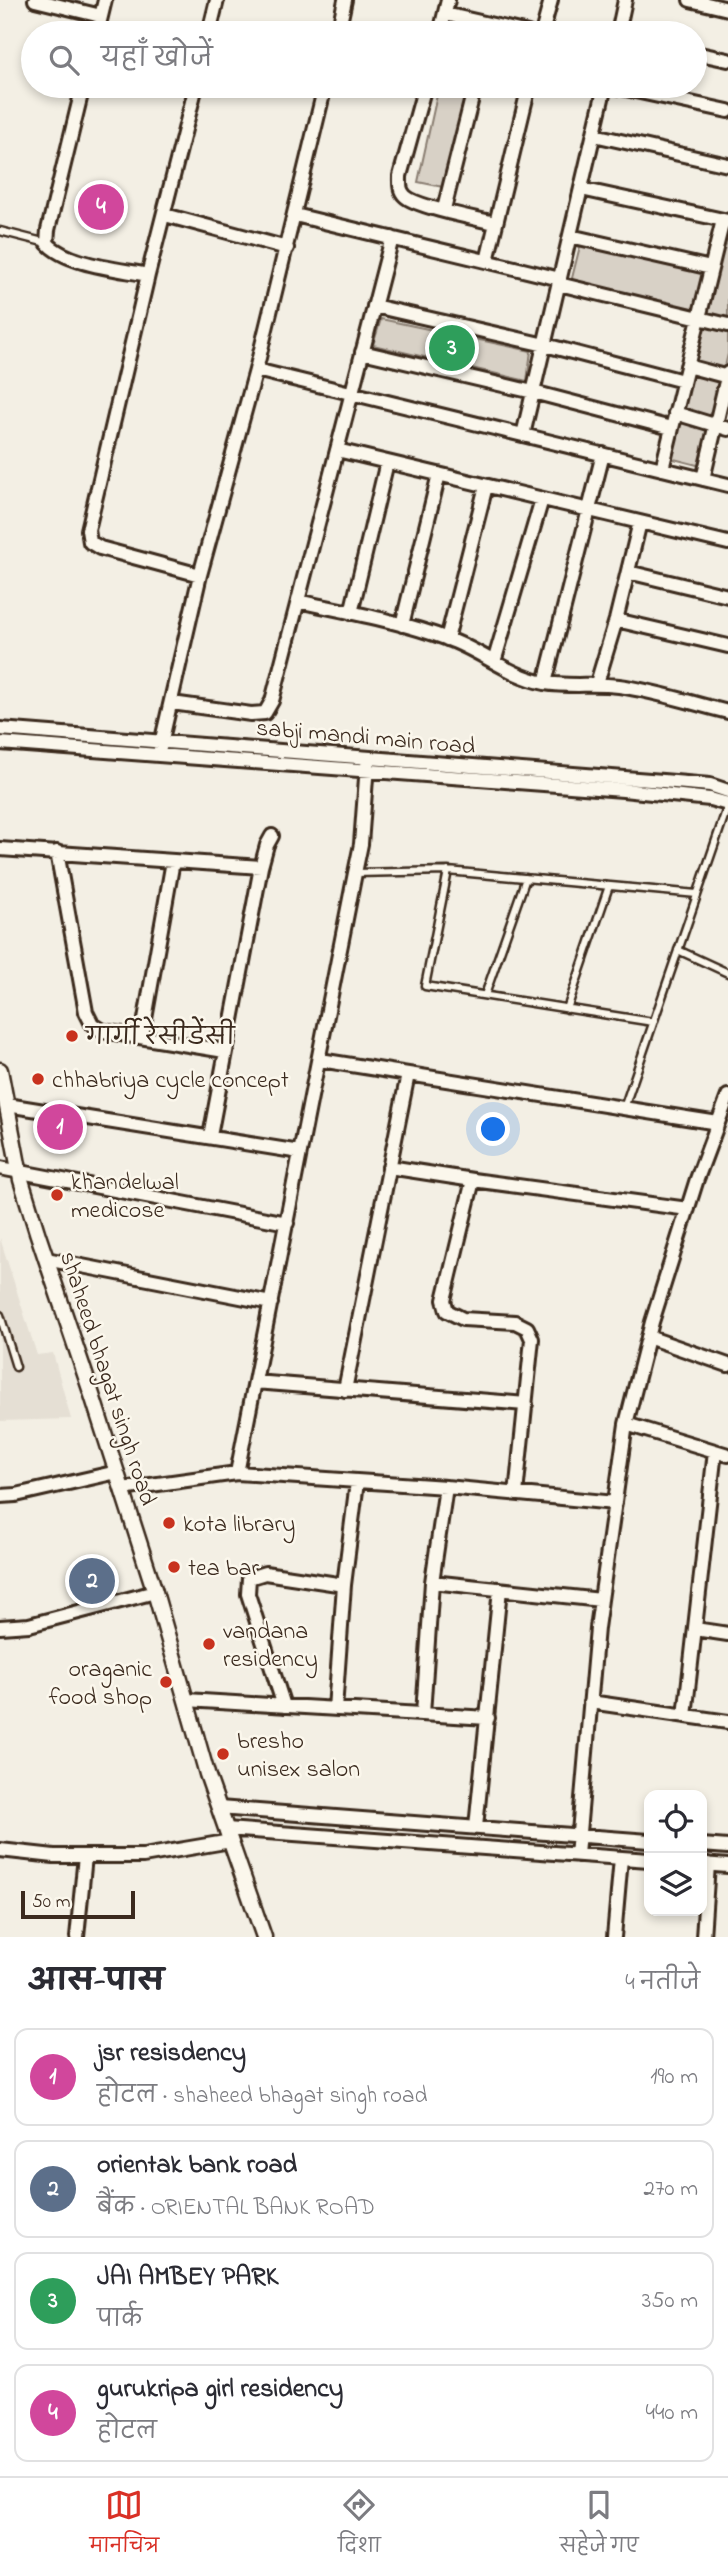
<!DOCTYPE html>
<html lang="hi">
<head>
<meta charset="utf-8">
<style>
	:root { --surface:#fff; --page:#f7f7f7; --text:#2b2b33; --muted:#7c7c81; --line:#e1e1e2; --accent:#d93025 }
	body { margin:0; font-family:"Indie Flower","Playpen Sans Deva",sans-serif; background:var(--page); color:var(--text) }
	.controls { position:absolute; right:21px; bottom:21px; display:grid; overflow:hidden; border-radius:14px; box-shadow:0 4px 10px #0003 }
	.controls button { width:63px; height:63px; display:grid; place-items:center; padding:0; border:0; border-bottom:2px solid var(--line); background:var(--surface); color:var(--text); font:35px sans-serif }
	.scale { position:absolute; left:21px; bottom:18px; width:114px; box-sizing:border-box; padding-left:7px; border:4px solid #3b2a1e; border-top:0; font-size:19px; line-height:24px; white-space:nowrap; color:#3b2a1e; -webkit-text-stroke:5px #fbf7ec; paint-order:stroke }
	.you { position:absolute; left:494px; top:1130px; width:24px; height:24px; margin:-18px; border:5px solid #fff; border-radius:50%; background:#1a73e8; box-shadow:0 0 0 10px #1a73e833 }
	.badge { display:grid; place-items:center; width:46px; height:46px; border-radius:50%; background:var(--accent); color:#fff; font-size:23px; font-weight:700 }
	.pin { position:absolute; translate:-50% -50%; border:4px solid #fff; box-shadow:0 2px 7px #0006 }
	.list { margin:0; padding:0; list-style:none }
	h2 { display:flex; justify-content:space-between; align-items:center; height:91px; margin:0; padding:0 28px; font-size:30px }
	h2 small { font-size:23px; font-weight:400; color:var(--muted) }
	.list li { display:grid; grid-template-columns:46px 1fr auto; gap:21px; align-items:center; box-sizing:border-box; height:98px; margin:0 14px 14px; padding:0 14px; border:2px solid var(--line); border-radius:14px }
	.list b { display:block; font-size:26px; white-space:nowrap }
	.list p { margin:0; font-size:23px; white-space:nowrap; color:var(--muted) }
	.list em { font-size:23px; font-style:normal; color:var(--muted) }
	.icon { flex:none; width:38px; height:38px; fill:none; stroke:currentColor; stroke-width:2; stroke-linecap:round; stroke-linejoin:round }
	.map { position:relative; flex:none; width:728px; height:1937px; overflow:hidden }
	.search { position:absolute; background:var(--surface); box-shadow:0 4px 10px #0003; left:21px; right:21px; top:21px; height:77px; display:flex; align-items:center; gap:18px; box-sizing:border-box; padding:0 24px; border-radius:38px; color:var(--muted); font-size:26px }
	.sheet { height:539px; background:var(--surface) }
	nav { display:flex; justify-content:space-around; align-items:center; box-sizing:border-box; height:98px; border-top:2px solid var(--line); background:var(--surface); font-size:19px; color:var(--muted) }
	nav a { display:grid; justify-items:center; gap:4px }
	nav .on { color:var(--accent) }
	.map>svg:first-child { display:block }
</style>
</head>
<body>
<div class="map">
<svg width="728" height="1937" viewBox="0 0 728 1937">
	<rect width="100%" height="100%" fill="#f3efe4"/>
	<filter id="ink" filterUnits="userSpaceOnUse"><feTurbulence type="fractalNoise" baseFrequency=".0143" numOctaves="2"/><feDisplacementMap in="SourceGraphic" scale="14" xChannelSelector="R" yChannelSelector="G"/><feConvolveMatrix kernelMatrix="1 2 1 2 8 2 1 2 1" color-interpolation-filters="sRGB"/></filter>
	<g filter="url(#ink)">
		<path fill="#e5dfd4" d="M0,1238L37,1355L53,1353L71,1419L0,1421Z"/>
		<path fill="#d8d1c6" stroke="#8a7e72" stroke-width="2" d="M439,86H471L448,188L418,182Z
			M728,225V354L701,466L670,458Z
			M581,242L703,271L693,312L571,282Z
			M381,319L531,351L527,381L373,345Z"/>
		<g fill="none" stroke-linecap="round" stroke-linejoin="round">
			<defs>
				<path id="service" d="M0,231L47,243
					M448,871L425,986L653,1022
					M355,873L448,871L697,894
					M678,950L728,973
					M485,995L526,878
					M567,1009L609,886
					M624,1108L728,805
					M0,1315L16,1367"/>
				<path id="minor" d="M35,0L101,16
					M690,0L728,9
					M445,14L528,33
					M97,33L105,0
					M209,33L217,0
					M338,33L345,0
					M440,33L448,0
					M542,33L551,0
					M618,33L625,0
					M695,53L728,60
					M83,86L48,230L47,243C67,265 119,269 148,275
					M196,86L148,275L88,530L90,542L100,548L200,575
					M425,86L400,176C400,184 399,190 405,196C416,207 478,219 495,223
					M612,86L728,111
					M594,135L728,165
					M581,189L728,221
					M444,209L475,86
					M165,215L287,248
					M295,215L560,279
					M570,236L711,268
					M487,261L529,86
					M559,284L728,325
					M374,306L545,345L683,381
					M362,352L533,392L671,428
					M687,366L728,377
					M256,370L728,485
					M675,413L728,429
					M523,435L605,86
					M337,450L728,543
					M662,469L723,220
					M703,479L728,373
					M628,572L728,596
					M298,601C348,612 400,621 448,639C482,651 509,676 545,683C569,687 594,683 619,686C655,691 692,703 728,712
					M351,613L387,462
					M616,620L728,646
					M402,625L439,474
					M447,639L486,486
					M494,662L542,499
					M545,683L603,454
					M597,683L616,620L640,522
					M172,703L251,714L265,713L272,701L392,238
					M0,729L663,781L710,785L728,791
					M0,743L623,790L710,799L728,804
					M160,748L200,575L256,370L325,86
					M0,849L261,867
					M57,852L86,1012L92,1024L103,1031L225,1051
					M142,1036L173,861
					M320,1060L718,1123
					M7,1105L300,1152
					M210,1136L261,867L267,845L272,836
					M389,1167L473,1180L688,1209
					M0,1168L287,1223
					M473,1180L444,1300L447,1311L463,1319L515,1322L527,1328L532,1339L516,1494
					M46,1259L271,1303
					M648,1337L728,1365
					M255,1382L526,1404
					M345,1390L408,1074
					M626,1424L728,1455
					M237,1473L355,873L361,844L367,765
					M122,1489L237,1473L446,1487L615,1503
					M0,1496L16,1495L117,1472
					M432,1582L601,1600
					M0,1627L29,1625L155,1592
					M695,1629L728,1634
					M186,1700L488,1718
					M590,1702L728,1722
					M284,1706L248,1594L249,1578L265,1573L344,1585
					M335,1709L344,1585L357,1482
					M423,1714L432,1582L446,1487
					M685,1716L715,1451
					M219,1808L649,1841
					M476,1827L500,1589
					M226,1829L649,1860
					M702,1845L728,1847
					M0,1850L54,1856H143L231,1841
					M577,1855L597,1628L626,1424L652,1322L697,1179L728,1096
					M702,1864L728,1866
					M77,1937L85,1856
					M614,1937L621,1858
					M703,1937L708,1864"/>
				<path id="tertiary" d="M0,1070L21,1180L37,1232L92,1395L155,1592L207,1774L264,1937"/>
			</defs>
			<use href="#service" stroke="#3b2a1e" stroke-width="11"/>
			<use href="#minor" stroke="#3b2a1e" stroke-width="18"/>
			<use href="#tertiary" stroke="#3b2a1e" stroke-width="19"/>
			<use href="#service" stroke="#fbf7ec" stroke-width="6"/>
			<use href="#minor" stroke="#fbf7ec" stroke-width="12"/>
			<use href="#tertiary" stroke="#fbf7ec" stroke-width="14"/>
		</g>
	</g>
	<g fill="#c8321e" stroke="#fbf7ec" stroke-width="2.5">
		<circle cx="72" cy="1036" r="7"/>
		<circle cx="38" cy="1079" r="7"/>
		<circle cx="57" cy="1195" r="7"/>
		<circle cx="169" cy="1523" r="7"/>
		<circle cx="174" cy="1567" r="7"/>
		<circle cx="209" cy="1644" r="7"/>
		<circle cx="166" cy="1682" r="7"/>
		<circle cx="223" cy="1754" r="7"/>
	</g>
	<g text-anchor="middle" stroke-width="5" stroke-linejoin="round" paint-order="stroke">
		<g font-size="24" fill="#3b2a1e" stroke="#fbf7ec">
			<text transform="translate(366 736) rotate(5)" y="8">sabji mandi main road</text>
			<text transform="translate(109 1378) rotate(72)" y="8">shaheed bhagat singh road</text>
		</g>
		<g font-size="24" fill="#3b2a1e" stroke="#fbf7ec" text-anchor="start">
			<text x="86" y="1044">गार्गी रेसीडेंसी</text>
			<text x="52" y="1087">chhabriya cycle concept</text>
			<text x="71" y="1189">khandelwal<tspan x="71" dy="28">medicose</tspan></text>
			<text x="183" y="1531">kota library</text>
			<text x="188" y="1575">tea bar</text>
			<text x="223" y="1638">vandana<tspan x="223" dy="28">residency</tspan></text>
			<text x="152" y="1676" text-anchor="end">oraganic<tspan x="152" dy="28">food shop</tspan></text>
			<text x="237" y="1748">bresho<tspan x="237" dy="28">unisex salon</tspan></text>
		</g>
	</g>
</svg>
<div class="controls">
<button><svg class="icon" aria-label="locate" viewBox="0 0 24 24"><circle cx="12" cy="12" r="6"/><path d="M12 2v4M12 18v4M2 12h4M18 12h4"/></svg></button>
<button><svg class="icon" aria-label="layers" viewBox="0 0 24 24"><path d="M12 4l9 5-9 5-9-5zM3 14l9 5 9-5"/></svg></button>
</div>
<div class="scale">50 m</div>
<div class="you"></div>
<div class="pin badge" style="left:60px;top:1127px;background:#d1479c">1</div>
<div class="pin badge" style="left:92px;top:1581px;background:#5c6f8a">2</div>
<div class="pin badge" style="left:452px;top:348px;background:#2e9e5b">3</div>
<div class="pin badge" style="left:101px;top:207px;background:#d1479c">4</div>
<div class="search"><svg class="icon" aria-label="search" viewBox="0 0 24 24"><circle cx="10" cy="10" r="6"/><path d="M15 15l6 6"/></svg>यहाँ खोजें</div>
</div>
<section class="sheet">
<h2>आस-पास<small>4 नतीजे</small></h2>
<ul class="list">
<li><span class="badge" style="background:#d1479c">1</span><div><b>jsr resisdency</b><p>होटल · shaheed bhagat singh road</p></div><em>190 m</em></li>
<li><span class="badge" style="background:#5c6f8a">2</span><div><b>orientak bank road</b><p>बैंक · ORIENTAL BANK ROAD</p></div><em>270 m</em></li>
<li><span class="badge" style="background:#2e9e5b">3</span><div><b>JAI AMBEY PARK</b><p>पार्क</p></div><em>350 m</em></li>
<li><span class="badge" style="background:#d1479c">4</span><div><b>gurukripa girl residency</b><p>होटल</p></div><em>440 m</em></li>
</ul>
</section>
<nav>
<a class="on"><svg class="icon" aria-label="map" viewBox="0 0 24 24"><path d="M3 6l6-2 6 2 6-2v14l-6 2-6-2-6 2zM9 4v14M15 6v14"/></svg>मानचित्र</a>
<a><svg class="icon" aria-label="directions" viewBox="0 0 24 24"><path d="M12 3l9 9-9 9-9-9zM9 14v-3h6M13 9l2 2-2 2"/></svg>दिशा</a>
<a><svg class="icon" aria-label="saved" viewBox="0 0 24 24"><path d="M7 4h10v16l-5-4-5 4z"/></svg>सहेजे गए</a>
</nav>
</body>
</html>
